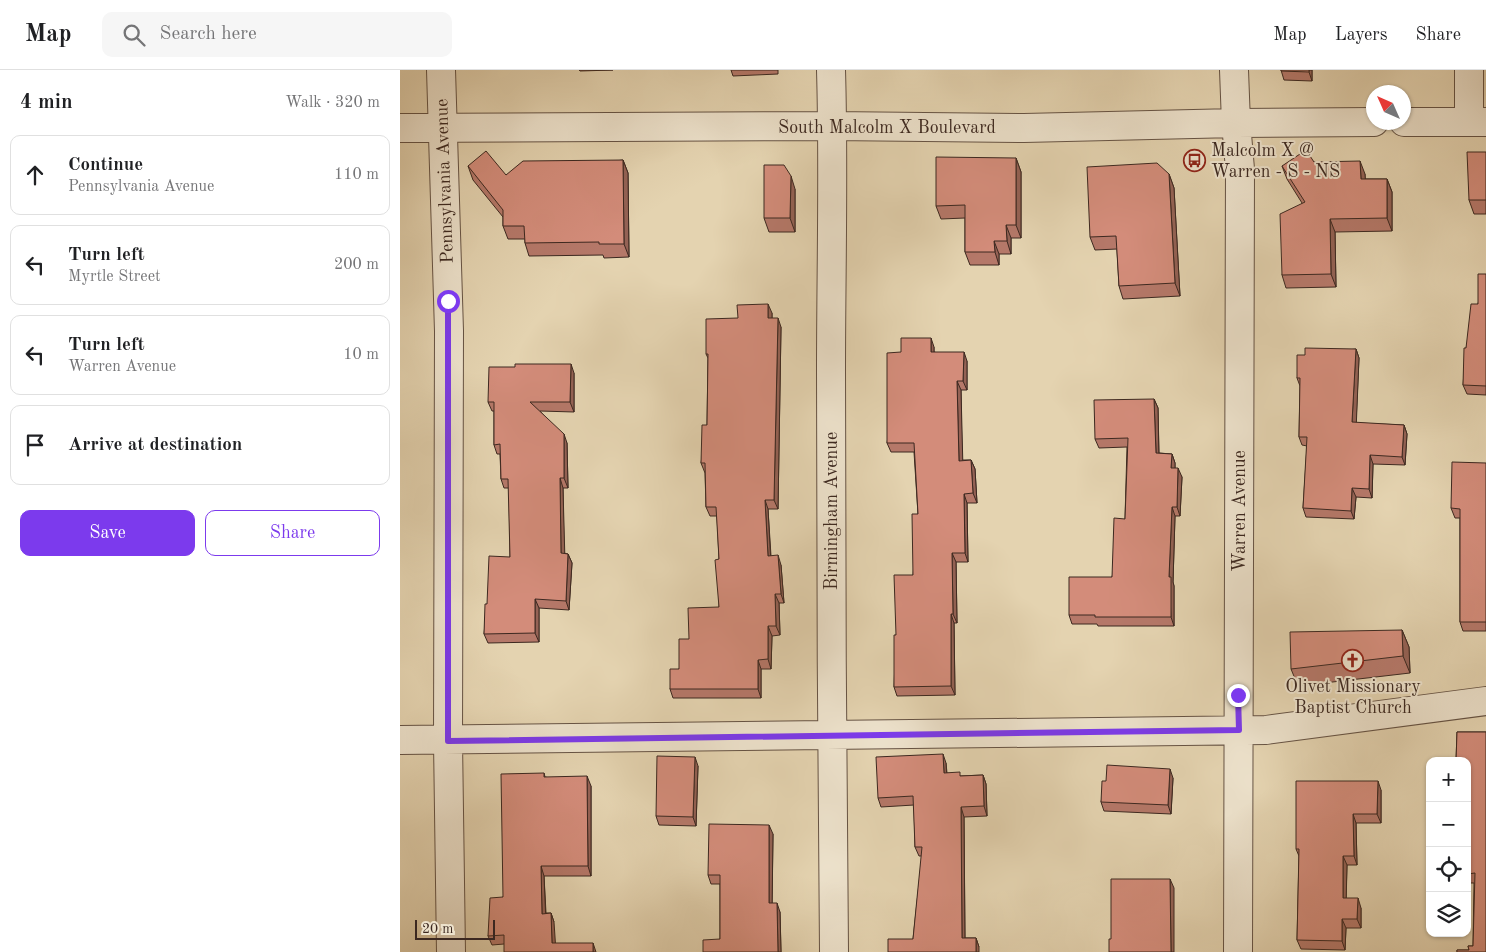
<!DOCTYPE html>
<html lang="en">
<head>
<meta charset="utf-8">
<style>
	:root { --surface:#fff; --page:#f6f6f6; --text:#202124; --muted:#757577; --line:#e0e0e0; --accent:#7c3aed }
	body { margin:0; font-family:"Old Standard TT",serif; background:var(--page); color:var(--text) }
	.controls { position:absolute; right:15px; bottom:15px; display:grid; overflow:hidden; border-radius:10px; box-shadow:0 1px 4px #0004 }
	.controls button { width:45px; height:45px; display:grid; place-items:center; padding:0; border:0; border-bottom:1px solid var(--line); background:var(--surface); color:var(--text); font:25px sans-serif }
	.compass { position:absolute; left:966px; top:15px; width:45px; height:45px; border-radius:50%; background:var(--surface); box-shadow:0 1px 4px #0004; rotate:315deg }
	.scale { position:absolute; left:15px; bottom:12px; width:80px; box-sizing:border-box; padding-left:5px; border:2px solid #3c2820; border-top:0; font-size:14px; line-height:18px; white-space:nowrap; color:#3c2820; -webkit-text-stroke:4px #ede2cc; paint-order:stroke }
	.stop { position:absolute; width:15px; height:15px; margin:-11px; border:4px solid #7c3aed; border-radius:50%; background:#fff }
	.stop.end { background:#7c3aed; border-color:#fff; box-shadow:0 1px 5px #0008 }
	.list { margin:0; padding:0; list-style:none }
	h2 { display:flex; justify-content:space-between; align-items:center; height:65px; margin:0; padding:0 20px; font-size:21px }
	h2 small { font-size:16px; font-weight:400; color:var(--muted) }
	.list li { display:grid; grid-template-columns:32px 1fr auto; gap:15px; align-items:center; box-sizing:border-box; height:80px; margin:0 10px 10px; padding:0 10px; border:1px solid var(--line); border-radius:10px }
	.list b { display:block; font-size:19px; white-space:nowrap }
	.list p { margin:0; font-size:16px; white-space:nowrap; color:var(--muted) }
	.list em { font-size:16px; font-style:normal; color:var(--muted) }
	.actions { display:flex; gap:10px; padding:15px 20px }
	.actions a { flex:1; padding:11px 0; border:1px solid var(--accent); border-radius:10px; text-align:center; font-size:18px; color:var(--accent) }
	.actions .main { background:var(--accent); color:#fff }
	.icon { flex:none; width:28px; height:28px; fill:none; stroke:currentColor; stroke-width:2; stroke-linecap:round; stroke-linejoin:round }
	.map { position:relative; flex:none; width:1086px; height:882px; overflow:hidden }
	header { display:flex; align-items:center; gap:30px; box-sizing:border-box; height:70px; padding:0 25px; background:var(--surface); border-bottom:1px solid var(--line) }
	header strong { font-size:24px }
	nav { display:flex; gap:28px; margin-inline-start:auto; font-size:18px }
	.search { width:350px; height:45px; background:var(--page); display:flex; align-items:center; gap:12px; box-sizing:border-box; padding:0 18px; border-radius:10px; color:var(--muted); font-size:19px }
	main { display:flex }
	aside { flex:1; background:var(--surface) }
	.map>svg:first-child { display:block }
</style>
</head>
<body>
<header>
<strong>Map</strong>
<div class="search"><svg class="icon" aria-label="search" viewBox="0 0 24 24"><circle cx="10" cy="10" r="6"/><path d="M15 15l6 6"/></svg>Search here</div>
<nav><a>Map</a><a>Layers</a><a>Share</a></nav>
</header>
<main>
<aside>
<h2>4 min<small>Walk · 320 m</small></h2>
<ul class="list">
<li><svg class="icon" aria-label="ahead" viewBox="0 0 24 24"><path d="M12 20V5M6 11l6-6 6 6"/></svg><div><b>Continue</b><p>Pennsylvania Avenue</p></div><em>110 m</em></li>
<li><svg class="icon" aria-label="left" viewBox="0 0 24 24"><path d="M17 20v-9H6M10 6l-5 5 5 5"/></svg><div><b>Turn left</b><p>Myrtle Street</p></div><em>200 m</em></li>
<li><svg class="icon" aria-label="left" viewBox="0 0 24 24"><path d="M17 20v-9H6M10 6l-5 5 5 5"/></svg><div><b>Turn left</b><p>Warren Avenue</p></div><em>10 m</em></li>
<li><svg class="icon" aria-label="arrive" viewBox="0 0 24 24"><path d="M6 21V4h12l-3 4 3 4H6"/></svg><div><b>Arrive at destination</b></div></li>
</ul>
<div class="actions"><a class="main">Save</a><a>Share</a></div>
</aside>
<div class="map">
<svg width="1086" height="882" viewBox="0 0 1086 882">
	<rect width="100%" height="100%" fill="#e4d3b0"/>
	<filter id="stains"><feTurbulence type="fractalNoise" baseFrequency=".004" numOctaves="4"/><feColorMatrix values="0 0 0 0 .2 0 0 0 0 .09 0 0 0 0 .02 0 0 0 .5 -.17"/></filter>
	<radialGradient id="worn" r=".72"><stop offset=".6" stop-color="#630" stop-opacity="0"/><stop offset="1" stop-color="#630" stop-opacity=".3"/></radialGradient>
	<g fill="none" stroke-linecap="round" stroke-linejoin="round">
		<defs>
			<path id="minor" d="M41,0L49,261L48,671L51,882
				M431,0C434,100 431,201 431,301C431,495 432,688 434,882
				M834,0L836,53L840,99L838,882
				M1069,0V52
				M1004,52H1086
				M0,58L432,56L624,58L836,53L974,52
				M0,670L866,660L1086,631"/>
		</defs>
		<use href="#minor" stroke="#665344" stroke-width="30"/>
		<use href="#minor" stroke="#ede2cc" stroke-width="28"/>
	</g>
	<path fill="#b57869" stroke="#3c2820" d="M179,0H213L180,1Z
		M331,0H378V4L333,6Z
		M881,0H912V11L884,10Z
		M1086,82V144H1074L1069,130Z
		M616,88L621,102V168H611V184H599V195H570L565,182V148L541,149L536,136Z
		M223,90L228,103L229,187L204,188L203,185L129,186L125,173V169H108L103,156V147L73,110L68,96L106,105Z
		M914,92L965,104V109H987L992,122V161L935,162L936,217L886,218L882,205L902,133L887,109L882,96Z
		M769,104L774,118L780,226L723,229L719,216L717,179L695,180L690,167Z
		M395,119V162H369L364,148Z
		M1086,204V325L1067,324L1063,315L1066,278Z
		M372,243V248L381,257L378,439H368L371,486L381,495L384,533H379L380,565L372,566L371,599H361V628H273L270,619L279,599L289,569L319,537V489L317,446H310L306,437L305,403L301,393L307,355L308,288L306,284L338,248Z
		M534,277V282L567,291V320H561L562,390H571L575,399L577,433H567L568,492H556L557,553H554L555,625L497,626L494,617L496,565L513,505L518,444L514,382H491L487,373L501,282Z
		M956,279L959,288L956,353L1004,355L1007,364L1005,395L973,394L972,428L956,427L954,449L906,447L903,438L907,376L902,375L899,367L900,316L897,308L905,285Z
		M174,303V342L140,341L167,373L168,418H163L164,483L168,484L172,493L169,540L139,538V572L88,573L84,564L87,534L110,487L109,418H104L101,409L100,384H97L94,375V341H92L88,332Z
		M754,329L758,338L759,383L772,384L775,393V398L782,407L780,446H775L773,512L774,516V556H698L697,554H672L669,545L712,507L725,449L727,377L699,378L695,369Z
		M1086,393V561H1063L1060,552V448H1055L1051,438Z
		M1002,560L1009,577L1010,603L898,616L891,599Z
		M1057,662H1086V882H1057V880H1069L1068,876H1073L1074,813H1067V691H1056Z
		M546,693L547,703L561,706L583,705L586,714L587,746L564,747L565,868H576L579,877L513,869L522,786H519L515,777L514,735L481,737L478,728Z
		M298,696L296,756L259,755L256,746Z
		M144,703L145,707L191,716V806H144L146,843H151L154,852L104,874L92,875L88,866L103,827Z
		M773,708L771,744L704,741L701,732L706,711Z
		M981,720V753H956L957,795H947L946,828L961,838V858H946L945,880L901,879L897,870L899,786L896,779Z
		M373,764L372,833L380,842L381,882H303L320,869V814H311L308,805Z"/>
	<path fill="#946255" stroke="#3c2820" d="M909,0H912V11L909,2Z
		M616,88L621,102V168L616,155Z
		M223,90L228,103L229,187L224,174Z
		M960,91L965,104L966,122L961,109Z
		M769,104L774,118L780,226L775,213Z
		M391,106L395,119V162L390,148Z
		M987,109L992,122V161L987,148Z
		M930,149L935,162L936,217L931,204Z
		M606,155L611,168V184L607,171Z
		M594,171L599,184V195L595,182Z
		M368,234L372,243V257L368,248Z
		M378,248L381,257L378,439L374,430Z
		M531,268L534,277V292L531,282Z
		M956,279L959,288L956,361L952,352Z
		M564,282L567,291V320L563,311Z
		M171,294L174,303V342L170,332Z
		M557,311L561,320L563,400L559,391Z
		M754,329L758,338L759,392L756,383Z
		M1004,355L1007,364L1005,395L1002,387Z
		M164,364L167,373L168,418L164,408Z
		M772,384L775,393V407L771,398Z
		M970,385L973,394L972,428L969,419Z
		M571,390L575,399L577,433L573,423Z
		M778,398L782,407L780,446L777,437Z
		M160,408L163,418L165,492L161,483Z
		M952,418L956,427L954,449L951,441Z
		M564,424L567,433L568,492L565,483Z
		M365,430L368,439L371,495L368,486Z
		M772,437L775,446L773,512L774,516V556L771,547L769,507Z
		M552,483L556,492L557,553L553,544Z
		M168,484L172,493L169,540L166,531Z
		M378,485L381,495L384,533L381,524Z
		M375,524L379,533L380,565L376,556Z
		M135,529L139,538V572L135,563Z
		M551,544L554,553L555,625L551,616Z
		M368,556L372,566L371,599L368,589Z
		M1002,560L1009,577L1010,603L1003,586Z
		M358,590L361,599V628L358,619Z
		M543,684L546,693L547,712L544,703Z
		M295,687L298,696L296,756L293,747Z
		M770,699L773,708L771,744L768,735Z
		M583,705L586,714L587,746L584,736Z
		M187,706L191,716V806L188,796Z
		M978,711L981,720V753L977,744Z
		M561,737L564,747L565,877L562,868Z
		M953,744L956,753L957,795L954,786Z
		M369,755L373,764L372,842L369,833Z
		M943,786L947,795L946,837L943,828Z
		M141,796L144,806L146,853L142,844Z
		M770,809L774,818V882H771Z
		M958,828L961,838V858L957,849Z
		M377,833L380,842L381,882H378Z
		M151,843L154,852L156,882L152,873Z
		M942,849L946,858L945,880L942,871Z
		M576,868L579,877V882H576Z
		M193,873L196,882H193Z"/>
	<path fill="#d38c7a" stroke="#3c2820" d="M881,0H909V2L881,1Z
		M906,80L914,92L960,91L961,109H987V148L930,149L931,204L882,205L880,144L905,132L882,96Z
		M86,81L106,105L123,91L223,90L224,174H199V172L125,173L124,156H103V140L68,96Z
		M1067,82H1086V130H1069Z
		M536,87L616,88V155H606L607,171H594L595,182H565V135L536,136Z
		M757,93L769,104L775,213L719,216L716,166L690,167L687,97Z
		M364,95H384L391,106L390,148H364Z
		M1078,204H1086V316L1063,315L1064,278H1066L1071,234H1078Z
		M368,234V248H378L374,430H365L368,486L378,485L381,524H375L376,556H368V589L358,590V619H270V599H279V569H289L288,538L319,537L315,490L319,489L316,437H306L305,393H301L302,355H307L308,284H306V249L338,248L337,235Z
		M501,268H531V282H564L563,311H557L559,391L571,390L573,423L564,424L565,483H552L553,544H551V616L494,617V565H496L494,505H513L512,444H518L514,373H487V283L501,282Z
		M905,278L956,279L952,352L1004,355L1002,387L970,385L969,419L952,418L951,441L903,438L907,367H899L900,308H897V285H905Z
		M115,294H171L170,332H130L164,364V408H160L161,483L168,484L166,531L135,529V563L84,564L85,534H87L89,486L110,487L108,409H101L100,374L94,375V332H88L89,297H115Z
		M754,329L756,383L772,384L771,398H778L777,437H772L769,507H771V547H695V545H669V507H712L714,448L725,449L728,368L695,369L694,330Z
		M1052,392L1086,393V552H1060V439L1051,438Z
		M1002,560L1003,586L891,599L890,562Z
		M1057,662H1086V882H1057V880H1069L1068,876H1073L1075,803L1067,804V691H1056Z
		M543,684L544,703L560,702V706L583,705L584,736L561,737L562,868H576V882H488V869H513L522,777H515L513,726L478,728L476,687Z
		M257,686L295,687L293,747L256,746Z
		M707,695L770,699L768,735L701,732L702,711H706Z
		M144,703V707L187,706L188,796H141L142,844L151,843L152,873H193V882H104V865L88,866L90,828L103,827L101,704Z
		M896,711H978L977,744H953L954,786H943V828H958L957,849H942V871L897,870L899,779H896Z
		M309,754L369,755V833H377L378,882H303V870L320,869V805H308Z
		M711,809H770L771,882H709V869H711Z"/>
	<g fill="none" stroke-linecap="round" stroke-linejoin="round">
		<path stroke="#7c3aed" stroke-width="6" d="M48,231V671L839,660L838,625"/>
	</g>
	<defs>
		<symbol id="bus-ring" viewBox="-11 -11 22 22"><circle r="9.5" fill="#ede2cc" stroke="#8f2418" stroke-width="1.5"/><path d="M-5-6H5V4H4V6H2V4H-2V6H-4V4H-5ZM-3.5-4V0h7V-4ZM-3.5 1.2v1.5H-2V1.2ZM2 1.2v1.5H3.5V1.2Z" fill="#8f2418"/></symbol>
		<symbol id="church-ring" viewBox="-11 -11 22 22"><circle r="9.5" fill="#ede2cc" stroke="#8f2418" stroke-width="1.5"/><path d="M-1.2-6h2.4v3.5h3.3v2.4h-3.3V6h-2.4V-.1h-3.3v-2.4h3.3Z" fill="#8f2418"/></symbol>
	</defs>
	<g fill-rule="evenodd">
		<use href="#bus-ring" x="782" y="78" width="25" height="25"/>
		<use href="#church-ring" x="940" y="578" width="25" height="25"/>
	</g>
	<g text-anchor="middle" stroke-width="4" stroke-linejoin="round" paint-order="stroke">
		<g font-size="18" fill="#3c2820" stroke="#ede2cc">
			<text x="487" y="63">South Malcolm X Boulevard</text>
			<text transform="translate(44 111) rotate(-92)" y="6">Pennsylvania Avenue</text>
			<text transform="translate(431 441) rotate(-90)" y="6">Birmingham Avenue</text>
			<text transform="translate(839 441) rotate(-90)" y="6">Warren Avenue</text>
		</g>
		<g font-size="18" fill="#3c2820" stroke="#ede2cc" text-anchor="start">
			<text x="811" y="86">Malcolm X @<tspan x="811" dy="21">Warren - S - NS</tspan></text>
			<text x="953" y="622" text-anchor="middle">Olivet Missionary<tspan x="953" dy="21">Baptist Church</tspan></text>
		</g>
	</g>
	<rect width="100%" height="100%" filter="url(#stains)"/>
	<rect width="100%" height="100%" fill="url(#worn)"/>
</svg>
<div class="controls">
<button>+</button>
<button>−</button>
<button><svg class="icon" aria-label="locate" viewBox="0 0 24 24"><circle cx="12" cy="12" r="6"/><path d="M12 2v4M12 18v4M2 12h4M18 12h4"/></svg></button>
<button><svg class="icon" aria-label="layers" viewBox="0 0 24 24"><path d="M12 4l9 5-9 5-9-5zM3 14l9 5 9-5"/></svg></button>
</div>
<svg class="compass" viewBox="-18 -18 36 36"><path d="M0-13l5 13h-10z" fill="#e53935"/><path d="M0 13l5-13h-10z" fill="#757577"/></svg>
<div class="scale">20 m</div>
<div class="stop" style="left:48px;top:231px"></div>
<div class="stop end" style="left:838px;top:625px"></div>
</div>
</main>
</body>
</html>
